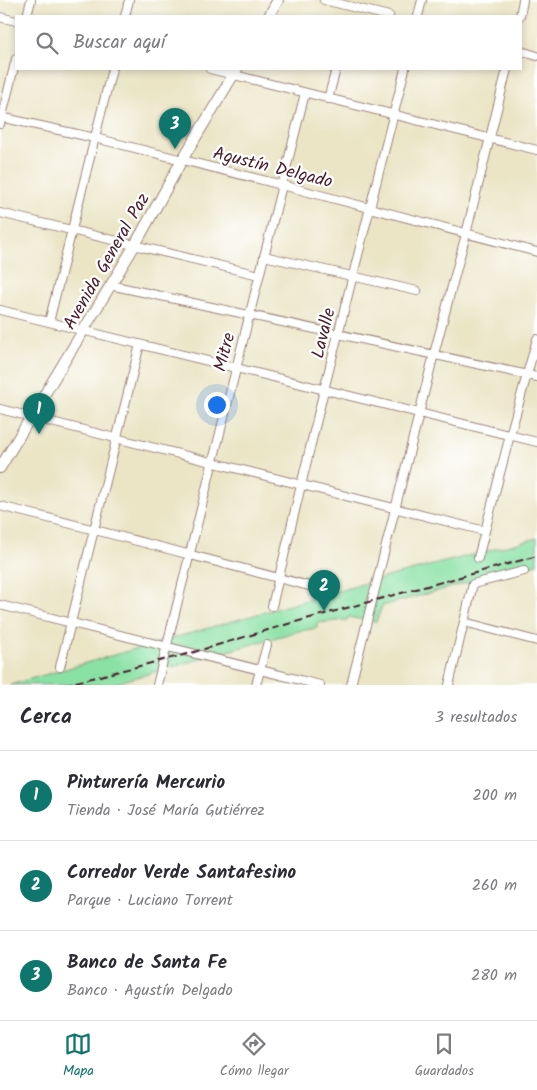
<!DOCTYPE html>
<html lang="es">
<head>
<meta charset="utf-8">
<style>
	:root { --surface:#fff; --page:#f7f7f7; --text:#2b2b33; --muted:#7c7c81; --line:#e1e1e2; --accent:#0f766e }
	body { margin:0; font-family:Kalam,sans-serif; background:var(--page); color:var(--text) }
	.you { position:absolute; left:216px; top:404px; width:18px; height:18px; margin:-12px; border:4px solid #fff; border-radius:50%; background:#1a73e8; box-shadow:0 0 0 8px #1a73e833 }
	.badge { display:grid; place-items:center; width:32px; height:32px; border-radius:50%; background:var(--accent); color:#fff; font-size:16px; font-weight:700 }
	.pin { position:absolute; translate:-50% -41px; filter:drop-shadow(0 1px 2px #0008) }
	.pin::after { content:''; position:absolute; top:26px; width:18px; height:15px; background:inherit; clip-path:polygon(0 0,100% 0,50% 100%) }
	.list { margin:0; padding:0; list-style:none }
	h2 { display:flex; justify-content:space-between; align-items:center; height:65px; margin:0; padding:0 20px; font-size:21px }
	h2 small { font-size:16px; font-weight:400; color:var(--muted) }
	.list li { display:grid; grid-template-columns:32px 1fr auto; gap:15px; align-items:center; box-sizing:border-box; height:90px; padding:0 20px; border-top:1px solid var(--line) }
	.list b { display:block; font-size:19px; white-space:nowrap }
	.list p { margin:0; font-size:16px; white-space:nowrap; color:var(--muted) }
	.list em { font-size:16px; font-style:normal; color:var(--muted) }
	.icon { flex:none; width:28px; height:28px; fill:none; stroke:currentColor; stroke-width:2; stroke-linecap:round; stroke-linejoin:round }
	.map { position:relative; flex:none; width:537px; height:685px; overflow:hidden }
	.search { position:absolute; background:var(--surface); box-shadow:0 2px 8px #0003; left:15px; right:15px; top:15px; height:55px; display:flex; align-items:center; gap:12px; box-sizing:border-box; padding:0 18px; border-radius:0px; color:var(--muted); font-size:19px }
	.sheet { height:335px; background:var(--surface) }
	nav { display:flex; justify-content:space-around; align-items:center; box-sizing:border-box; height:70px; border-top:1px solid var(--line); background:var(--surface); font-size:14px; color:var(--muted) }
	nav a { display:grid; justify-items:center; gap:2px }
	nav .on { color:var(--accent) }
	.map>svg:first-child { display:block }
</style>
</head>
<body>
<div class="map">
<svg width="537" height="685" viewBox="0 0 537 685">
	<rect width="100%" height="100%" fill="#fff"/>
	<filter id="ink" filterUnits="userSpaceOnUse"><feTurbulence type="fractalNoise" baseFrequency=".02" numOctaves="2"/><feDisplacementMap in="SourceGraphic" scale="10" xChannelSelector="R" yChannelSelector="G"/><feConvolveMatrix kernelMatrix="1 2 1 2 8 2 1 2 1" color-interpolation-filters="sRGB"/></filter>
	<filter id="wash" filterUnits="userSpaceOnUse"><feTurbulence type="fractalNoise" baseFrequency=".0096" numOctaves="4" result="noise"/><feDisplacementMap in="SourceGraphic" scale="20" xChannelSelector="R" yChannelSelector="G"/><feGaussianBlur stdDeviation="1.12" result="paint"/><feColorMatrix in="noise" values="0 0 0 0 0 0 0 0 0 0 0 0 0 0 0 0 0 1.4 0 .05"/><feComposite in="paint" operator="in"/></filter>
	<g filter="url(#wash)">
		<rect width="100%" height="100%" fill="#ebe5c6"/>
		<path fill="#8ae1a4" stroke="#6a8068" d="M537,538V564L382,606L376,622L348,617L347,620L317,623V628L295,632L109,685H9L387,577Z"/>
	</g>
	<g filter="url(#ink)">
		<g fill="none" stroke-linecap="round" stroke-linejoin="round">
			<defs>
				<path id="minor" d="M324,0L389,16
					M27,16L31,0
					M125,16L129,0
					M418,16L422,0
					M520,16L523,0
					M0,17L16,21
					M521,51L537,56
					M210,69L537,150
					M328,99L336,69
					M0,117L95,138L282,185L537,252
					M0,124L16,59
					M0,213L259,275
					M264,256L417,291
					M110,285L537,377
					M0,310L537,442
					M49,322L112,69
					M0,409L485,531
					M0,506C110,533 219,563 329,591
					M478,558L510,435L537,339
					M0,605L320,685
					M272,606L324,390L405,69
					M464,622L537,641
					M60,667L140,344
					M157,685L305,93
					M256,685L267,645
					M351,685L434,354L466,234L507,69
					M449,685L473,584L524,571"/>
				<path id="major" d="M269,16L278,0
					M0,468L135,245L182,160L237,69"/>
			</defs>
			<use href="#minor" stroke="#9a8278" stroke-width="10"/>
			<use href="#major" stroke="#9a8278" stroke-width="12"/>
			<use href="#minor" stroke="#fff" stroke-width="8"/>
			<use href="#major" stroke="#fff" stroke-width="10"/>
			<path stroke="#4a1f2b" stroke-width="2" stroke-dasharray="8 4" stroke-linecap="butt" d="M64,685L191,653L288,624L537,556"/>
		</g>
	</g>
	<g text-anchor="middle" stroke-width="4.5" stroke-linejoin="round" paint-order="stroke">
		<g font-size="18" fill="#4a1f2b" stroke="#fff">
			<text transform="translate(273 167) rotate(14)" y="6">Agustín Delgado</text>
			<text transform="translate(106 261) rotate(-60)" y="6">Avenida General Paz</text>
			<text transform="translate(323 333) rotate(-76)" y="6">Lavalle</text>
			<text transform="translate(224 352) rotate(-76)" y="6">Mitre</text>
		</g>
	</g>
</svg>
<div class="you"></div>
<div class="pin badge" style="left:39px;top:434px">1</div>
<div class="pin badge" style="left:324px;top:611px">2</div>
<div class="pin badge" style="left:175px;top:149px">3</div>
<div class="search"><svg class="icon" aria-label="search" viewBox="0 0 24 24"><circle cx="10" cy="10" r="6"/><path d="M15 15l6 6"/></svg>Buscar aquí</div>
</div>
<section class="sheet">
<h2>Cerca<small>3 resultados</small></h2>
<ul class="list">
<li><span class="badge">1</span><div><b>Pinturería Mercurio</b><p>Tienda · José María Gutiérrez</p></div><em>200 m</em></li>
<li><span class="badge">2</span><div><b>Corredor Verde Santafesino</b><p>Parque · Luciano Torrent</p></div><em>260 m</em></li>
<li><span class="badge">3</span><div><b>Banco de Santa Fe</b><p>Banco · Agustín Delgado</p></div><em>280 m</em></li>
</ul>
</section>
<nav>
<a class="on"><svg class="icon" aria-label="map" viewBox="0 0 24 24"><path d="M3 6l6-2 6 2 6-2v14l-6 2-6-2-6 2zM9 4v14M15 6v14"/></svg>Mapa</a>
<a><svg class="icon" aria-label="directions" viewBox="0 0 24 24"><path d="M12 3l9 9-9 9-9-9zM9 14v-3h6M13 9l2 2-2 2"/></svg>Cómo llegar</a>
<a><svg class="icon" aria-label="saved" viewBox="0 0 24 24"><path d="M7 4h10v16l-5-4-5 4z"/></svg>Guardados</a>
</nav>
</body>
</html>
